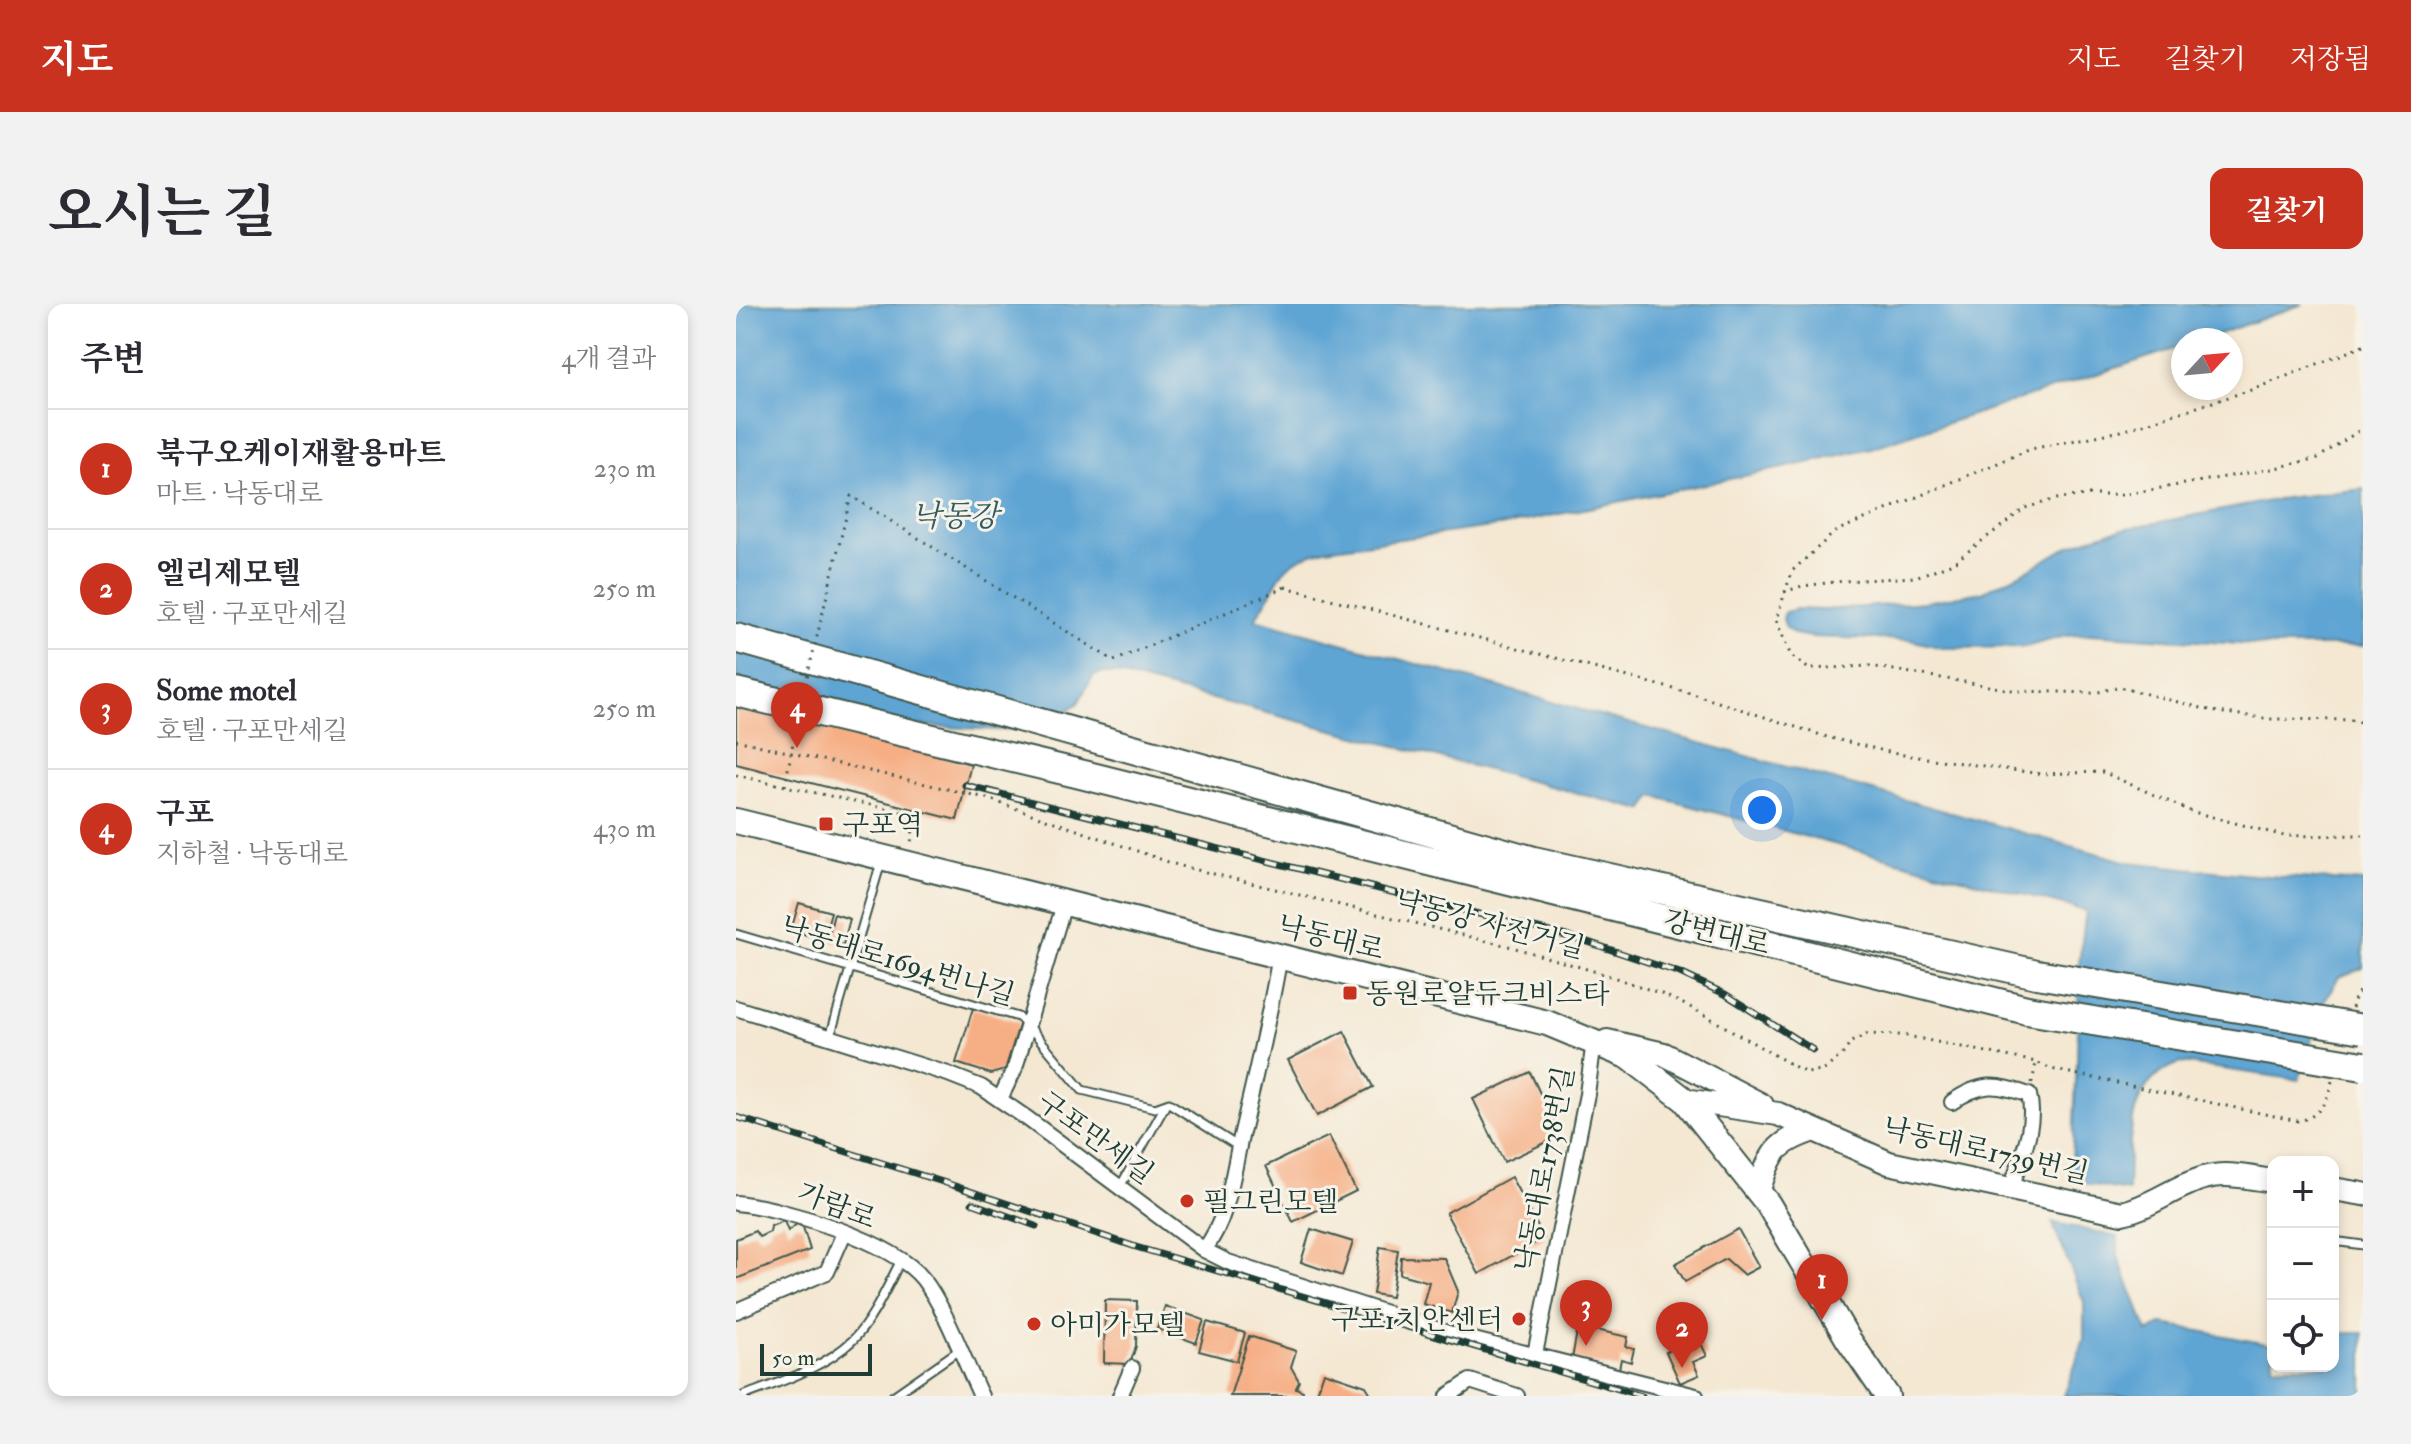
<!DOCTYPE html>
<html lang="ko">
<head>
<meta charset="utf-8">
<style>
	:root { --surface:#fff; --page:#f2f2f3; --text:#2b2b33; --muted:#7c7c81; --line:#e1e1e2; --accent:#c8321e }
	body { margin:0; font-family:"IM FELL Double Pica","Noto Serif KR",serif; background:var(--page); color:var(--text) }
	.controls { position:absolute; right:24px; bottom:24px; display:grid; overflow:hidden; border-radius:16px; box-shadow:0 4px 12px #0003 }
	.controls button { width:72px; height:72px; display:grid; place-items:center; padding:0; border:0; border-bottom:2px solid var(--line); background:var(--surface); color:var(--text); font:40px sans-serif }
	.compass { position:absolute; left:1435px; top:24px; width:72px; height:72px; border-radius:50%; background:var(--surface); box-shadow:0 4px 12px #0003; rotate:64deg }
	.scale { position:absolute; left:24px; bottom:20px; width:112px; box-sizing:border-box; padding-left:8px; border:4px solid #1f3d34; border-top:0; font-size:22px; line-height:28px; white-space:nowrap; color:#1f3d34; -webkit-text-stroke:6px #f7f3e8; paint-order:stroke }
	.you { position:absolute; left:1026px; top:506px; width:28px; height:28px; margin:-20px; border:6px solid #fff; border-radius:50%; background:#1a73e8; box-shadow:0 0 0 12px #1a73e833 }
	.badge { display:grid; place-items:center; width:52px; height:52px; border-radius:50%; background:var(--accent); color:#fff; font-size:26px; font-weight:700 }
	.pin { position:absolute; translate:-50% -66px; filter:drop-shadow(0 2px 4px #0008) }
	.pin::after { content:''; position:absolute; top:42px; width:28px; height:24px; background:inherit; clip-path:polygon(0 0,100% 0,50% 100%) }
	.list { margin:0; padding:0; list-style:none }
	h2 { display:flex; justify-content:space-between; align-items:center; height:104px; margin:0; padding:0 32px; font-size:34px }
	h2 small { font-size:26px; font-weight:400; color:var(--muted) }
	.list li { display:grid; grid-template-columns:52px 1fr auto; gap:24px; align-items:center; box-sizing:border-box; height:120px; padding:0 32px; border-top:2px solid var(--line) }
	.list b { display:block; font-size:30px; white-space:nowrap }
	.list p { margin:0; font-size:26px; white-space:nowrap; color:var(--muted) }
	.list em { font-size:26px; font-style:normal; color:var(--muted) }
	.icon { flex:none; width:44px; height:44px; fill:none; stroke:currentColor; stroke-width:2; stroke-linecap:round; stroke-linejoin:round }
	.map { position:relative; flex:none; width:1627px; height:1092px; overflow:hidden; border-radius:16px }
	header { display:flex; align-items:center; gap:48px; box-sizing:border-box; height:112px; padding:0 40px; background:var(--accent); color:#fff }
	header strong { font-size:38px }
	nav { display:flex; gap:44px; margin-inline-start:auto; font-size:28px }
	.intro { display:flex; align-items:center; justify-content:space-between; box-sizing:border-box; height:192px; padding:0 48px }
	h1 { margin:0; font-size:56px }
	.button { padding:20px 36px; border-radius:16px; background:var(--accent); color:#fff; font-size:28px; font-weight:700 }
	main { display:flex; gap:48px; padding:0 48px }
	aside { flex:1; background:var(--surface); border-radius:16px; box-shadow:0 4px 12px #0003 }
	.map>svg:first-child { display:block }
</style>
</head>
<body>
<header>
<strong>지도</strong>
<nav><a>지도</a><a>길찾기</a><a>저장됨</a></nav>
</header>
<div class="intro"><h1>오시는 길</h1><a class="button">길찾기</a></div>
<main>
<aside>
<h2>주변<small>4개 결과</small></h2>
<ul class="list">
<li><span class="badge">1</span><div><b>북구오케이재활용마트</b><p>마트 · 낙동대로</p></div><em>230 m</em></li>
<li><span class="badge">2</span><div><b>엘리제모텔</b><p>호텔 · 구포만세길</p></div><em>250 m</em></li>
<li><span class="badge">3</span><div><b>Some motel</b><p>호텔 · 구포만세길</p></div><em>250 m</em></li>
<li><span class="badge">4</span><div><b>구포</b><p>지하철 · 낙동대로</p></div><em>430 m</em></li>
</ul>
</aside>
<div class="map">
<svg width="1627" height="1092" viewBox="0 0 1627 1092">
	<rect width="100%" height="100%" fill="#f7f3e8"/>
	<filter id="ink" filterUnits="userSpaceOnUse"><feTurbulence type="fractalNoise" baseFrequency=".0125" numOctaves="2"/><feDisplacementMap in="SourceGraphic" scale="16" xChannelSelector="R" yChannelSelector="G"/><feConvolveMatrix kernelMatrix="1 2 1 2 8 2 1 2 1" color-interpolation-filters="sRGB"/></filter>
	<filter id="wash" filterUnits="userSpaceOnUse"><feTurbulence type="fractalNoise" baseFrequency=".006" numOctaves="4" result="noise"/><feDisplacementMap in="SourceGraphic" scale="32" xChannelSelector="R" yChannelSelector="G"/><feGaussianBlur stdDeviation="1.8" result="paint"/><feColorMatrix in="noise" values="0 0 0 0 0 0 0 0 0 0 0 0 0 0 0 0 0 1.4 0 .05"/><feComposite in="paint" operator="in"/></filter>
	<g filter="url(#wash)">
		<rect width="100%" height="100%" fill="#f4e8d3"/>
		<path fill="#5ea5d4" stroke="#3e7184" stroke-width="2" d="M0,0H1567L1466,36H1447V42L1135,144L1071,159L770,221L589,245C537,260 547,275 519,315L1392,558L1516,571L1627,578V664L1603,673L1587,699L1563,776L1445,759C1388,777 1394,838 1392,887L1335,877L1341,756L1343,660L1350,607L917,492L907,506L380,370L368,369L357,372L342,399L328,409L295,423L262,426L173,421L0,391Z
			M1627,185V342H1535L1355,330L1329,332L1289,343L1207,344L1174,336L1076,333L1058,330L1050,324L1047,315L1049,308L1061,305L1088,306L1189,298L1246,288L1292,266L1333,242L1372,228L1549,194Z
			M1316,918L1382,933V953L1412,1028L1427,1020L1537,1041V1062H1597V1029H1627V1092H1328L1348,1035V998Z"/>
		<g id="blocks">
			<path fill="#f6af85" d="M0,399L235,460L221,516L0,460Z
				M63,599L95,608L87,636L55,626Z
				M98,610L114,615L107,641L91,637Z
				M237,704L284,718L269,766L255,770L220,759Z
				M608,727L637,783L581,812L552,756Z
				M794,768L824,832L768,858L737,795Z
				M593,832L620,887L557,918L530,862Z
				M775,873L808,934L743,970L710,909Z
				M48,917L52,927L61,920L67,923L74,946L0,975V935L19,927L23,933L34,928L35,922Z
				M575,925L617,938L606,972L565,958Z
				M1002,925L1023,963L1008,971L990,955L949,978L939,960Z
				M644,943L662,946L655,993L637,990Z
				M665,953L708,954L722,987L716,1009L687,1000L693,978L664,970Z
				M369,996L401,997L400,1042L394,1060L368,1059Z
				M429,1002L468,1016L460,1039L421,1025Z
				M471,1018L509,1029L501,1057L463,1047Z
				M842,1022L892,1033L890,1043L898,1045L895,1058L885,1055L883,1065L836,1055Z
				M513,1032L560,1047L555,1063L563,1077L560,1084L567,1087L566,1092H494Z
				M962,1033L971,1052L957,1058L963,1071L944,1079L930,1048Z
				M588,1068L630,1082L636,1092H580Z"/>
		</g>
	</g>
	<g filter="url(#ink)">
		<use href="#blocks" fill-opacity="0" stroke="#3f574c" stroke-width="2"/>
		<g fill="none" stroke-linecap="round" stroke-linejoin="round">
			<defs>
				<path id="lane" d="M0,630L282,713L291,720L346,786L419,804L433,799L503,843
					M94,733L145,558
					M384,883L429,802
					M1597,937L1627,941
					M7,1092C44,1078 88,1064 117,1036C138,1014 151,983 165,956
					M157,1092L223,1046"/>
				<path id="street" d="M0,704L212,770L245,783L292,815L468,946L492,958L718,1031L960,1092
					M264,795L279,764L329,597
					M1216,798C1245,778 1260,779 1293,791C1301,822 1284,855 1275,885
					M0,899C48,904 157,937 187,975C210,1005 228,1057 245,1092
					M468,946C493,914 497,867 506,828C520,769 534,711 544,651
					M0,1007L91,968L108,929
					M799,1050L851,790L858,737
					M384,1092L396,1064
					M712,1092L734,1077L781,1092"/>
				<path id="secondary" d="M871,737L928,750L1026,801
					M949,796L1042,810L1153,859L1386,909C1415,903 1439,882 1468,874C1490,867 1515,874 1537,877
					M1597,885L1627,890
					M1022,888C1035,849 1038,839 1078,826"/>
				<path id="primary" d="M0,517L811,719L893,753L949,796L1032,900L1112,1035L1151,1092"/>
				<path id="highway" d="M0,334L798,557L1301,670
					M0,388L340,469L1291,706"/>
			</defs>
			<use href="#lane" stroke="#3f574c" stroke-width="11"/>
			<use href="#street" stroke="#3f574c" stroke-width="18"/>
			<use href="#secondary" stroke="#3f574c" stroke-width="26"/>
			<use href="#primary" stroke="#3f574c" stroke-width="28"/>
			<use href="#highway" stroke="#3f574c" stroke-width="32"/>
			<path stroke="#3f574c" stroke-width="3" stroke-dasharray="2 6" stroke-linecap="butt" d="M1627,42L1518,85L1385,127L1295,145L1100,227L1056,267L1040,316L1055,352L1073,365L1134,362L1282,387L1358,389L1383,383L1481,408L1535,415L1621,416L1627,422
				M549,283L957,390L1091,433L1161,450L1305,470L1367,468L1454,507L1548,532L1627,531
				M1048,288L1066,282L1108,277L1179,273L1217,259L1289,204L1320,195L1349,191H1385L1535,165L1582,154L1627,124
				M0,436L250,494L441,561L776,643L871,671L926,690L958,705L1070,769L1087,767L1108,749L1115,738L1131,730L1166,731L1300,758L1315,765L1562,817C1584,813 1591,797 1596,777
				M0,471L179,511L175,539
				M1616,704L1620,691L1627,683
				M1296,779L1300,759"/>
			<use href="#lane" stroke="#fff" stroke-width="7"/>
			<use href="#street" stroke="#fff" stroke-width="14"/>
			<use href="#secondary" stroke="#fff" stroke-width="22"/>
			<use href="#primary" stroke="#fff" stroke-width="24"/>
			<use href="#highway" stroke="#fff" stroke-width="28"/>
			<defs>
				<path id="rail" d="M229,481L846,636L944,669L989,690L1077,746
					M0,813L210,879L400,943L906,1092
					M236,899L300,922"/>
			</defs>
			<use href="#rail" stroke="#1f3d34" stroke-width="7"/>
			<use href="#rail" stroke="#f7f3e8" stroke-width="4" stroke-dasharray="12" stroke-linecap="butt"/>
			<defs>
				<path id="highway-bridge" d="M1301,670L1627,725
					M1291,706L1627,762"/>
			</defs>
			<use href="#highway-bridge" stroke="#3f574c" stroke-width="32" stroke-linecap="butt"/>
			<path stroke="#3f574c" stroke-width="3" stroke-dasharray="2 6" stroke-linecap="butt" d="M49,482L62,411L115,192L378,357L549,283"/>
			<use href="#highway-bridge" stroke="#fff" stroke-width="28"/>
		</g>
	</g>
	<g fill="#c8321e" stroke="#f7f3e8" stroke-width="3">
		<rect x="82" y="512" width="16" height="16" rx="4"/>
		<rect x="606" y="681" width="16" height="16" rx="4"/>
		<circle cx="451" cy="897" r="8"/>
		<circle cx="783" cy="1015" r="8"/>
		<circle cx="298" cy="1020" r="8"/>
	</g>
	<g text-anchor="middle" stroke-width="6" stroke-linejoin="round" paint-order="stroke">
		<g font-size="28" fill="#1f3d34" stroke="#f7f3e8" text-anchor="start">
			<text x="106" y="530">구포역</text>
			<text x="630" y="699">동원로얄듀크비스타</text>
			<text x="467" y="907">필그린모텔</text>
			<text x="767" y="1025" text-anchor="end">구포1치안센터</text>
			<text x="314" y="1030">아미가모텔</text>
		</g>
		<g font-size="28" fill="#1f3d34" stroke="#f7f3e8">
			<text transform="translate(754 619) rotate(15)" y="10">낙동강 자전거길</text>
			<text transform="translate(981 628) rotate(14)" y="10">강변대로</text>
			<text transform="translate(595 633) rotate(14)" y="10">낙동대로</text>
			<text transform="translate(162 656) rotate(17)" y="10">낙동대로1694번나길</text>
			<text transform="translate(360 833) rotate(36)" y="10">구포만세길</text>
			<text transform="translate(1250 846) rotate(13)" y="10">낙동대로1739번길</text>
			<text transform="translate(808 865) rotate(-79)" y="10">낙동대로1738번길</text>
			<text transform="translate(101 901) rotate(21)" y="10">가람로</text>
		</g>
		<g font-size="30" font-style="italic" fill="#325c64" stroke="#f7f3e8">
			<text x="219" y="222">낙동강</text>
		</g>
	</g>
</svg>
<div class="controls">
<button>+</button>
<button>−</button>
<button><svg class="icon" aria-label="locate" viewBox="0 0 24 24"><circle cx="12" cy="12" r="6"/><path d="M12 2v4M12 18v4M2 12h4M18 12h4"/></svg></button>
</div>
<svg class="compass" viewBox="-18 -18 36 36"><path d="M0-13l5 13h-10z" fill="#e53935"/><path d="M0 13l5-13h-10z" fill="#7c7c81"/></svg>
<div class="scale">50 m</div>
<div class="you"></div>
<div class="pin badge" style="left:1086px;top:1016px">1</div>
<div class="pin badge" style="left:946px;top:1064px">2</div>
<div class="pin badge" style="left:850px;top:1042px">3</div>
<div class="pin badge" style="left:61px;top:444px">4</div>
</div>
</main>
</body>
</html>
